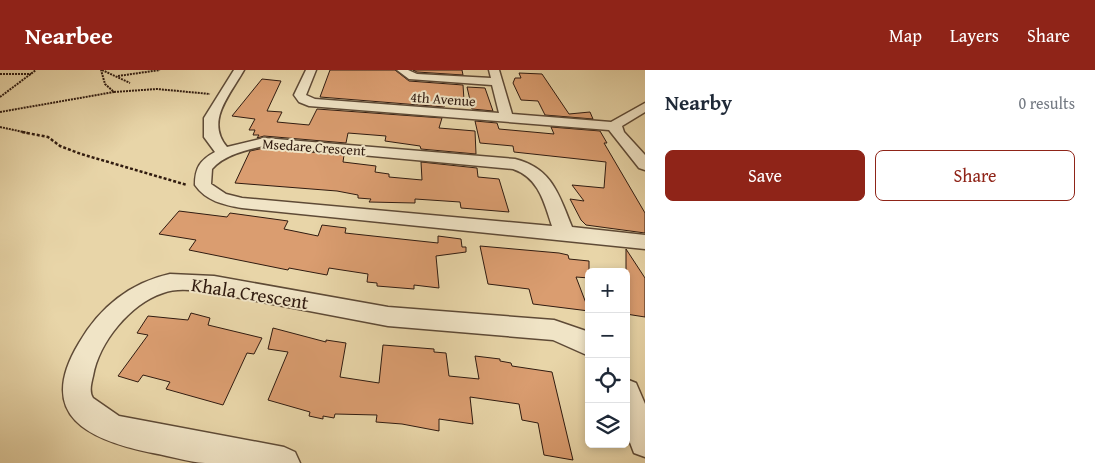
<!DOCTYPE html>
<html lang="en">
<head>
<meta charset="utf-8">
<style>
	:root { --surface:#fff; --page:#f6f6f7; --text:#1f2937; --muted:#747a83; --line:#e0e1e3; --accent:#8f2418 }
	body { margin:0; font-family:"Gentium Book Plus",serif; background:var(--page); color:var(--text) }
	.controls { position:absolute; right:15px; bottom:15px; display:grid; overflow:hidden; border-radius:8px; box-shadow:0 2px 8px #0003 }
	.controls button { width:45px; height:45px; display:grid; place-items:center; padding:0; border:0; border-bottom:1px solid var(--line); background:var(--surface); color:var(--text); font:25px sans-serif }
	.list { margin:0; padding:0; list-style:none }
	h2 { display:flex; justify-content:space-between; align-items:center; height:65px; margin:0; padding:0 20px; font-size:21px }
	h2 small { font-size:16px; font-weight:400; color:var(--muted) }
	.actions { display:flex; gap:10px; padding:15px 20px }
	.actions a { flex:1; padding:11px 0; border:1px solid var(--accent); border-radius:8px; text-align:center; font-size:18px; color:var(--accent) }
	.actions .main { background:var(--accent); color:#fff }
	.icon { flex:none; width:28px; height:28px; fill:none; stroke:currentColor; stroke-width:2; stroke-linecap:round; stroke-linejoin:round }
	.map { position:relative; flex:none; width:645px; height:393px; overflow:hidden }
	header { display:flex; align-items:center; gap:30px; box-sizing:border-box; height:70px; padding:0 25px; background:var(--accent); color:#fff }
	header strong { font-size:24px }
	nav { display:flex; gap:28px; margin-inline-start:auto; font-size:18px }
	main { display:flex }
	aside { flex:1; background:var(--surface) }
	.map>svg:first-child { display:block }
</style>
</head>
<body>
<header>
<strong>Nearbee</strong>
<nav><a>Map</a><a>Layers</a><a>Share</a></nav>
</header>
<main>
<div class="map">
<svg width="645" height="393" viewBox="0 0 645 393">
	<rect width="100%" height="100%" fill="#e8d5a8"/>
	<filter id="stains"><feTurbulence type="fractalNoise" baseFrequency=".004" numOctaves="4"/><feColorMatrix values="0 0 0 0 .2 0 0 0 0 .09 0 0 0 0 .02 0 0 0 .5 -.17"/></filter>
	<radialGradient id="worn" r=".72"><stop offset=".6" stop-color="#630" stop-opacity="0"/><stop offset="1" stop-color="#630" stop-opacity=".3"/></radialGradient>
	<path fill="#da9d70" stroke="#301b10" d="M330,0H395L409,11L463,15L464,30L446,28L444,37L320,27Z
		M413,0H462L463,5L417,2Z
		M519,3L542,4L569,44L590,42L593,49L545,45L538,31L521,30L513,13L515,8H521Z
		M262,9L281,11L267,41L282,42L277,52L309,55L317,39L442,48L439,58L475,61L476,84L421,79L420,76L385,71L386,66L348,63L346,73L264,66L257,68L259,65H253L255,60H249L255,49L232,46Z
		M467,17L485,18L493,41L472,39Z
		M475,51L497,53L499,59L554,64L551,57L600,61L607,73H604L645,143V163L586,155L581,150L570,129L584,131L572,115L604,118L606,92L514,82L513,76L480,73Z
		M264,78L344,85L343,92L376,96L375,102L389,104V107L422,110L421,92L477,98L478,107L499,109L509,142L461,138L460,132L415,129V133L369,132L371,129L358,128V125L337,121L235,113L250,81Z
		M179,141L227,147L230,143L288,151L284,159L318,166L322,155L346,158L345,163L438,173V166L461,169L462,177H466V182L436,186L439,218L414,215V219L377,216V213L367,212L368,204L329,198L327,205L289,198L288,200L189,180L196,170L159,164Z
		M480,176L559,183L568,185L569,189L589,191V208L576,207L589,241L533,234L529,219L488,214Z
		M626,179L645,208V247L626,244Z
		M191,243L210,248L208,255L262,268L254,284L247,283L223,335L166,319L170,312L143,305L138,312L118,306L148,265L137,263L148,246L188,250Z
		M273,258L326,272V270L346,273L340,307L379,313L383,275L434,279V282L446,283L449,306L479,309L475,286L500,289V291L511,293L512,296L552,302L573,390L544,385L538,353L522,350L519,334L470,327L473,354L439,349V361L402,354L376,352L377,345L335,344L334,348L323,346V349L309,346L310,342L268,330L288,282L268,279Z"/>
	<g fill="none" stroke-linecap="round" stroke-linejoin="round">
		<defs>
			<path id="minor" d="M234,0H244C230,25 205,51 227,77L264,68L515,89C552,98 559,125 572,157L645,165V179L242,138C224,135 206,131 195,115C195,98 200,90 215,82L204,67V48ZM264,76L513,99C539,108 544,132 552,156L242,128L226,124L211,114L212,99C224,85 246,80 264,76Z
				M306,0H316L306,25L315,29L499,43L492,15L409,9L397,0H408L417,4L491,8L489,0H499L512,44L611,52L645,33V42L622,56L624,62L645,85V100L639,98L609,60L309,36L299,32L294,25Z
				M170,204L214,206L388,237L554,250L589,262V286L553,270L388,256L214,223C198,221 179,217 163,223C130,234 99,272 93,306C91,314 89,322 93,328L119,346L284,377L295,382L300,393C269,393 237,393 205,393C188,392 170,386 153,383C89,370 35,346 79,273C100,237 130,213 170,204Z
				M626,309L636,313L645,334V387L634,383L626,362Z"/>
		</defs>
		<use href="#minor" stroke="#5e4a36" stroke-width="3"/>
		<path stroke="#301b10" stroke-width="2" stroke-dasharray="2 1" stroke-linecap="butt" d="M102,0L130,13
			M0,4H31
			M118,6L160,0
			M114,22L157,19L210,24
			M0,27L36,0
			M0,42L114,22L105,14L101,0
			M0,57L28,63"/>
		<path stroke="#301b10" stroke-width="2.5" stroke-dasharray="3 2" stroke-linecap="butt" d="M22,62L48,67L60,76L81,84L187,115"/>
		<use href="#minor" fill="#f0e4c6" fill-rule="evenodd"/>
	</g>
	<g text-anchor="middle" stroke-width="4" stroke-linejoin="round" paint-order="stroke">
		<g font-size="14" fill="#301b10" stroke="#f0e4c6">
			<text transform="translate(443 29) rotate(4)" y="5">4th Avenue</text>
			<text transform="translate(314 77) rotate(4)" y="5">Msedare Crescent</text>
		</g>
		<g font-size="19" fill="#301b10" stroke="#f0e4c6">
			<text transform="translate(250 223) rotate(9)" y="7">Khala Crescent</text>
		</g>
	</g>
	<rect width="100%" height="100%" filter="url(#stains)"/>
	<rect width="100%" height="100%" fill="url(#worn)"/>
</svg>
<div class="controls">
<button>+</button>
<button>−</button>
<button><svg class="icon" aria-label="locate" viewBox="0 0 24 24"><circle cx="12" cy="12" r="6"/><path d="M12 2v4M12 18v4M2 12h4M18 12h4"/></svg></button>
<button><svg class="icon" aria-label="layers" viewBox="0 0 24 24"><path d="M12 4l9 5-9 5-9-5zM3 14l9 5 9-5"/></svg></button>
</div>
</div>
<aside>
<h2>Nearby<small>0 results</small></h2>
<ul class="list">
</ul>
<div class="actions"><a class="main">Save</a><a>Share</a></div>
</aside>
</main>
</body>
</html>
